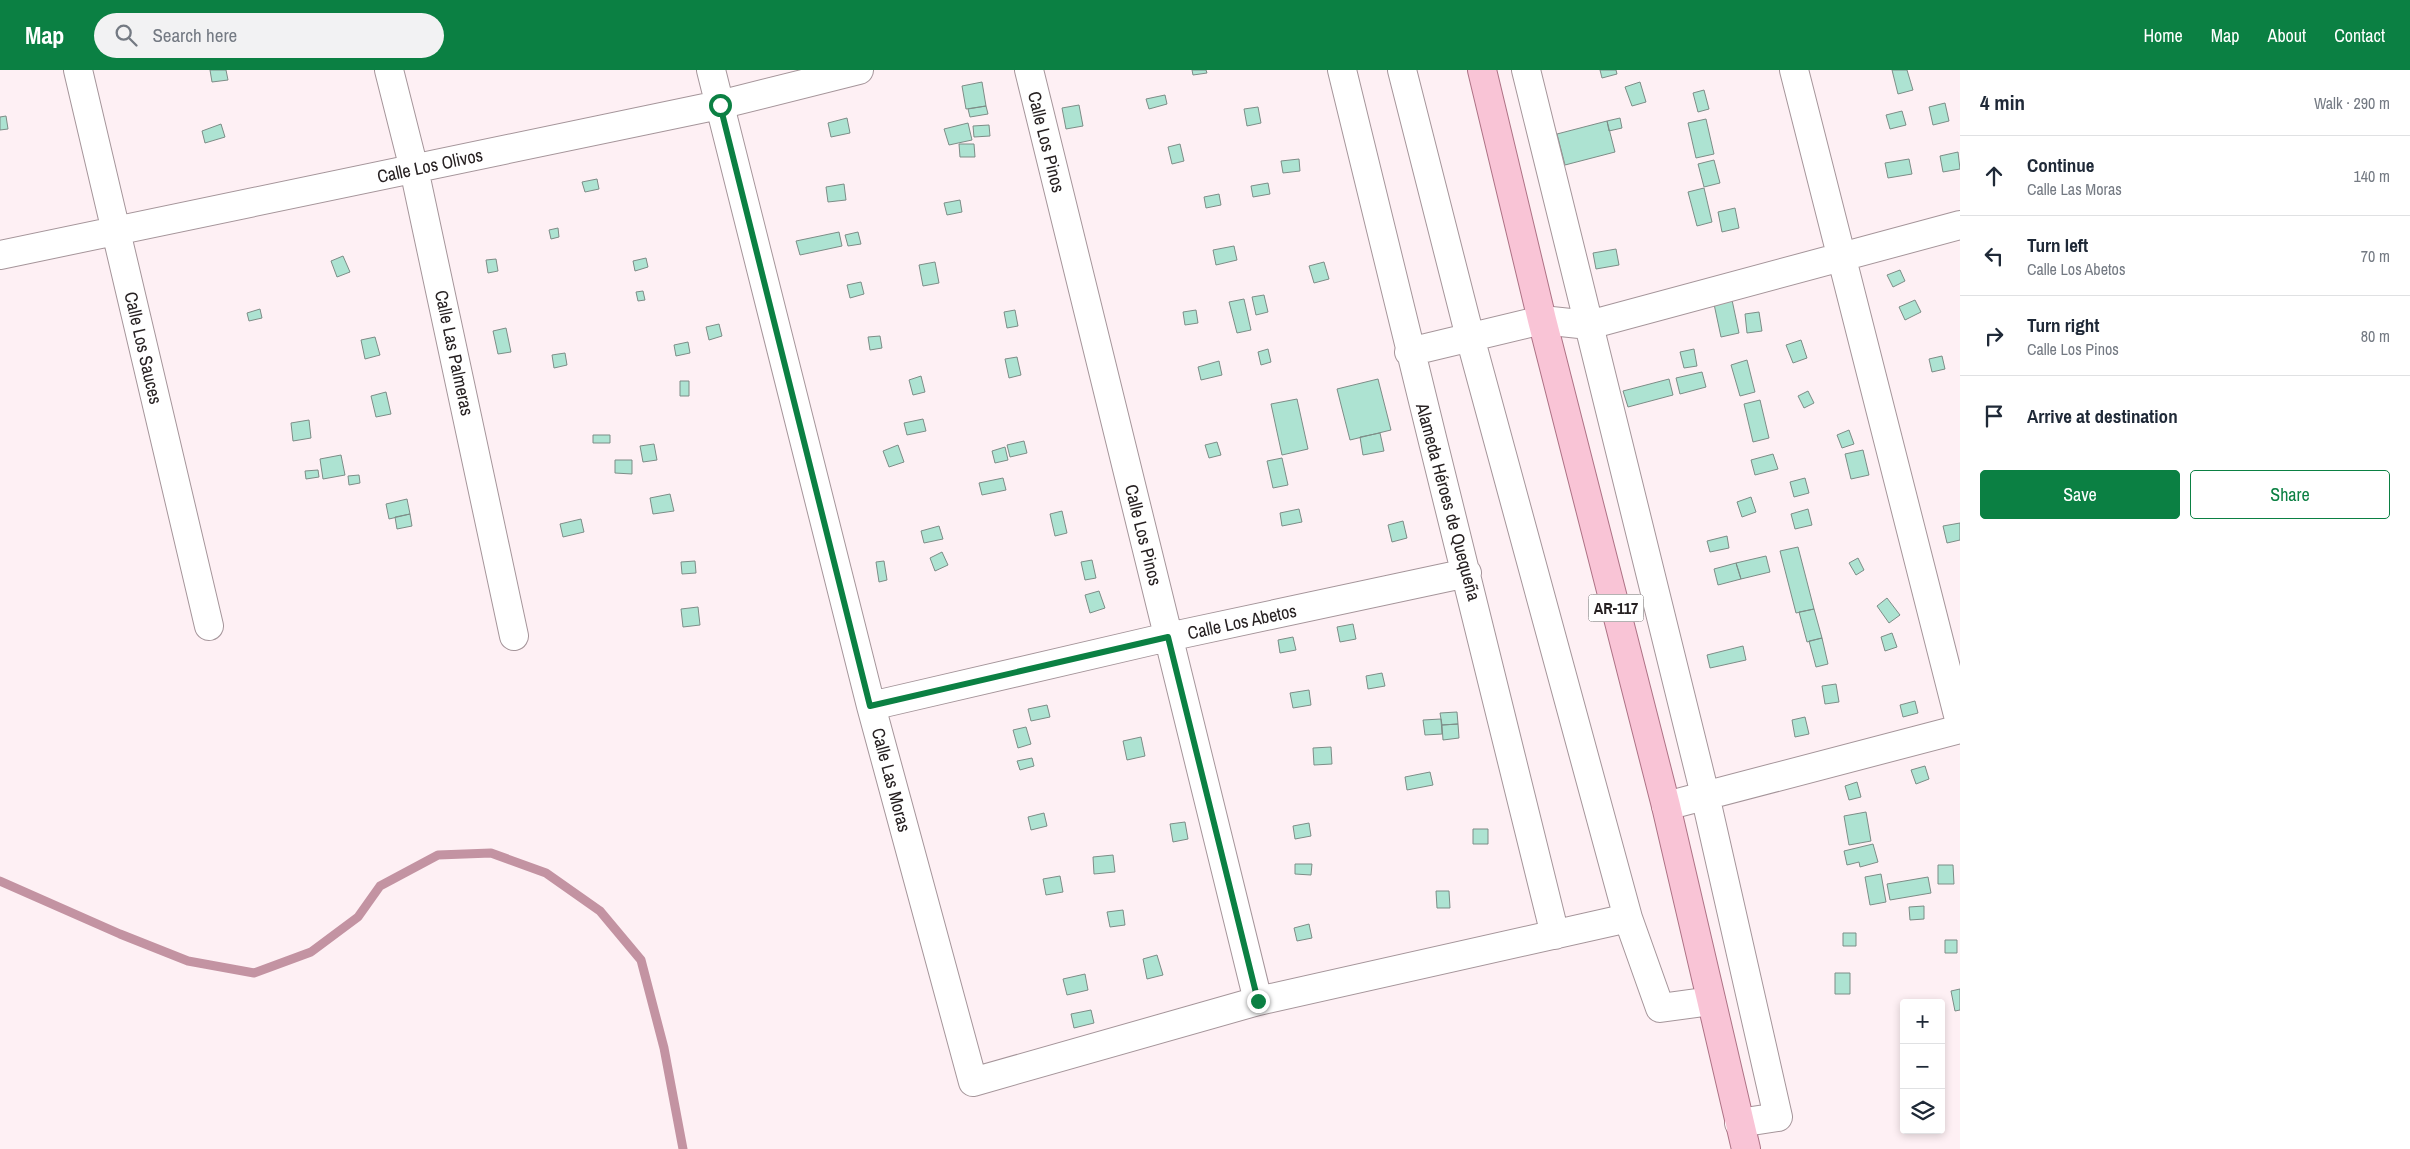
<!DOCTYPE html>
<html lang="en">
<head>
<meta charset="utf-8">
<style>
	:root { --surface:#fff; --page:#f2f2f3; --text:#1f2937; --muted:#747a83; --line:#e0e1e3; --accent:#0b8043 }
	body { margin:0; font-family:"Archivo Narrow",sans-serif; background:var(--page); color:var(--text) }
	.controls { position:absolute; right:15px; bottom:15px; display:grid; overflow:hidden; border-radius:5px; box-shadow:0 2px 8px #0003 }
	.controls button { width:45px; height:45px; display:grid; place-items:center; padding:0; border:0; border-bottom:1px solid var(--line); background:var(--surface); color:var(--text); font:25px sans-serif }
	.stop { position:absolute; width:15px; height:15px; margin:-11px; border:4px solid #0b8043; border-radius:50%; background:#fff }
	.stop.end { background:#0b8043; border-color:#fff; box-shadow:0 1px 5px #0008 }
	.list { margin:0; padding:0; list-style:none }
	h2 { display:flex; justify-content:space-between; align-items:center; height:65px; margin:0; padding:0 20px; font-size:21px }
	h2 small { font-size:16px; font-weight:400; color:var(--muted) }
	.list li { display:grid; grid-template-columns:32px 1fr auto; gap:15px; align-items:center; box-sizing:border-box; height:80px; padding:0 20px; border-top:1px solid var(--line) }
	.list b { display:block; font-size:19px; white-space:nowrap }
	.list p { margin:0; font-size:16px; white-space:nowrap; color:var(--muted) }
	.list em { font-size:16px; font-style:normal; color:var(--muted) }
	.actions { display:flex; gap:10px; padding:15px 20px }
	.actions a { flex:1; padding:11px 0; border:1px solid var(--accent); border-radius:5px; text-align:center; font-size:18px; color:var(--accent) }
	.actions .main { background:var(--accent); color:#fff }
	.icon { flex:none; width:28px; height:28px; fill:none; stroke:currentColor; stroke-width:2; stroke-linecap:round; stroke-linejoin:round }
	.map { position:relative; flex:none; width:1960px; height:1079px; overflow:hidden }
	header { display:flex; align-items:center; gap:30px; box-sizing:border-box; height:70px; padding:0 25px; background:var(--accent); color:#fff }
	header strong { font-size:24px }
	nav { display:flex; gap:28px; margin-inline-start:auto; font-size:18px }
	.search { width:350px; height:45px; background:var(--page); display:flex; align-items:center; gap:12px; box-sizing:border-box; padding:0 18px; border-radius:28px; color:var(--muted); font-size:19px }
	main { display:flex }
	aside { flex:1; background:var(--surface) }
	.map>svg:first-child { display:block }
</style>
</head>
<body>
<header>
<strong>Map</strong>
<div class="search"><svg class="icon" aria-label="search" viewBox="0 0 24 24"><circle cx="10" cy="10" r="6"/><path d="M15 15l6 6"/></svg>Search here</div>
<nav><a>Home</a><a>Map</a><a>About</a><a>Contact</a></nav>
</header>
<main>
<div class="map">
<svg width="1960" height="1079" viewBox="0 0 1960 1079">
	<rect width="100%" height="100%" fill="#fef0f4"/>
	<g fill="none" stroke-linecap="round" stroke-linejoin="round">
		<path stroke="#c393a2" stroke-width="9" d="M0,811L120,864L188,891L254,903L311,882L358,847L380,816L438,785L491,783L546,803L600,841L641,890L664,978L683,1079"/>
	</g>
	<path fill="#ade3d2" stroke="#7d8d87" d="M210,0H226L228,10L212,12Z
		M1192,0H1206L1207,3L1193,5Z
		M1600,0H1616L1617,4L1602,8Z
		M1892,0H1907L1913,20L1898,24Z
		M982,12L986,36L966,39L962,16Z
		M1640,12L1646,32L1632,36L1625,17Z
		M1704,20L1709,39L1698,42L1693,23Z
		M1165,25L1167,34L1149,39L1146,29Z
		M1945,33L1949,51L1933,55L1929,37Z
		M1079,35L1083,56L1066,59L1062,38Z
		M986,36L988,44L970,47L968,39Z
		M1258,37L1261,53L1247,56L1244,39Z
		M1902,41L1906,55L1890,59L1886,45Z
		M6,46L8,59L0,60V47Z
		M847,48L850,63L831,67L828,53Z
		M1620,48L1622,58L1609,61L1607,51Z
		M1706,49L1714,84L1696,88L1688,53Z
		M1607,51L1615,82L1565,95L1557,64Z
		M968,53L972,70L949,75L944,59Z
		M221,54L225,67L205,73L202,61Z
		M989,55L990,66L974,67L973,56Z
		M959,74H974L975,87H960Z
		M1180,74L1184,91L1172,94L1168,77Z
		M1958,82L1960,99L1943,102L1940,86Z
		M1299,89L1300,101L1283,103L1281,91Z
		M1909,89L1912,104L1888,108L1885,93Z
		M1714,90L1720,113L1704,117L1698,94Z
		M597,109L599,119L585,122L582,112Z
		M1268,113L1270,124L1253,127L1251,116Z
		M844,114L846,130L828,132L826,117Z
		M1704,118L1712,152L1697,156L1688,122Z
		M1219,124L1221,135L1206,138L1204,127Z
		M960,130L962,142L947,145L944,133Z
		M1735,138L1739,158L1722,162L1718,142Z
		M558,158L559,167L551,169L549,160Z
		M839,162L842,176L800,185L796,171Z
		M858,162L861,174L848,176L845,165Z
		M1234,176L1237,190L1216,195L1213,180Z
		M1616,179L1619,195L1596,199L1593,183Z
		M343,186L350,202L337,207L331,191Z
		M646,188L648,197L635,201L633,191Z
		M496,189L498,201L488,203L486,190Z
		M935,192L939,213L923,216L919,195Z
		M1324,192L1329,209L1314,213L1309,196Z
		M1900,200L1905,211L1893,217L1887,205Z
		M861,212L864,224L850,228L847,215Z
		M643,221L645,230L638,231L636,222Z
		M1264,225L1268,242L1256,245L1252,227Z
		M1244,229L1251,260L1237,263L1229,232Z
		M1732,230L1739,263L1721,267L1714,234Z
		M1915,230L1921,242L1905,250L1899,237Z
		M260,239L262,248L249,251L247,243Z
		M1015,240L1018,256L1007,258L1004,242Z
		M1196,240L1198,253L1185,255L1183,242Z
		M1759,242L1762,261L1747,263L1745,244Z
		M719,254L722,266L709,270L706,257Z
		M506,258L511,282L498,284L493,261Z
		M880,266L882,278L870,280L868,267Z
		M375,267L380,285L365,289L361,270Z
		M1801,270L1807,288L1793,293L1786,275Z
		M688,272L690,283L676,286L674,275Z
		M1268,279L1271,292L1261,295L1258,282Z
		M1694,279L1697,296L1684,298L1680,282Z
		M565,283L567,295L554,298L552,285Z
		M1942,286L1945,299L1932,302L1929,289Z
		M1017,287L1021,305L1009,308L1005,289Z
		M1747,290L1755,322L1740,326L1731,295Z
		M1219,291L1222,305L1201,310L1198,297Z
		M1702,302L1706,317L1680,324L1676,308Z
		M921,306L925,322L913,325L909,310Z
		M1378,309L1391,360L1350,370L1337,319Z
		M1669,309L1673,325L1628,337L1623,321Z
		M680,311H689V326H680Z
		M1808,321L1814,333L1804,338L1798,326Z
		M386,322L391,344L376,347L371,326Z
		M1297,329L1308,379L1282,385L1271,334Z
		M1760,330L1769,368L1753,372L1744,334Z
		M923,349L926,361L907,365L904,353Z
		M309,350L311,368L293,371L291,353Z
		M1849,360L1854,374L1842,378L1837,365Z
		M1380,363L1384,381L1363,385L1360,367Z
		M593,365H610V373H593Z
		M1024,371L1027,383L1010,387L1007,375Z
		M1217,372L1221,385L1209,388L1205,375Z
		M654,374L657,390L643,392L640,376Z
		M898,375L904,392L889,397L883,381Z
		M1005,377L1008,390L995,393L992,381Z
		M1863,380L1869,405L1851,409L1845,384Z
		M1773,384L1778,399L1755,405L1751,390Z
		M341,385L345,405L323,409L320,389Z
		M1282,388L1288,415L1273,418L1267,391Z
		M615,390H632V404L615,403Z
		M318,400L319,407L306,409L305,401Z
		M359,405L360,413L349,415L348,406Z
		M1003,408L1006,420L982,425L979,413Z
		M1805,408L1809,423L1794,427L1790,412Z
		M670,424L674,441L653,444L650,428Z
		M1751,427L1756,442L1742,447L1737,432Z
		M407,429L410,444L389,449L386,434Z
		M1299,439L1302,452L1282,456L1280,443Z
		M1808,439L1812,455L1795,459L1791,444Z
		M1062,441L1067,463L1055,466L1050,444Z
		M410,444L412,456L397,459L395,447Z
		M581,449L584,462L563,467L560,454Z
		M1403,451L1407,468L1392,472L1388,455Z
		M1960,453V470L1947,473L1943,456Z
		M939,456L943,469L924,473L921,461Z
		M1727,466L1729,478L1710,482L1707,471Z
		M1798,477L1814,539L1796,543L1780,481Z
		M942,482L948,495L935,501L930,488Z
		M1766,486L1770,502L1741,509L1736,493Z
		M1858,488L1864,500L1856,505L1849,493Z
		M1092,490L1096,508L1085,510L1081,492Z
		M695,491L696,503L682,504L681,492Z
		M884,491L887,510L879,512L876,492Z
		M1736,493L1741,509L1718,515L1714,499Z
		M1099,521L1105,538L1090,543L1085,525Z
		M1887,528L1900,545L1889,553L1877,536Z
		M698,537L700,555L683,557L681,539Z
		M1814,539L1822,568L1807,572L1799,542Z
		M1353,554L1356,569L1340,572L1337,557Z
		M1892,563L1897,577L1885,581L1881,567Z
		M1293,567L1296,580L1280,583L1278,570Z
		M1822,568L1828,594L1816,597L1809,571Z
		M1743,576L1746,590L1710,598L1707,585Z
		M1382,603L1385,616L1368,619L1366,606Z
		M1836,614L1839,632L1825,634L1822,616Z
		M1309,620L1311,635L1293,638L1290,623Z
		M1915,631L1918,643L1903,647L1900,635Z
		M1047,635L1050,647L1031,651L1028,639Z
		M1457,642L1458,654L1442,655L1440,643Z
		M1805,647L1809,664L1795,667L1792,650Z
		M1441,649L1442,664L1425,665L1423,650Z
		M1458,654L1459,668L1443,670L1442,655Z
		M1026,657L1031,674L1018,678L1013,660Z
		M1141,667L1145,686L1127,690L1123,671Z
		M1331,677L1332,694L1314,695L1313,678Z
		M1032,688L1034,696L1020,700L1017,691Z
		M1925,696L1929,709L1916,714L1911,700Z
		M1430,702L1433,715L1407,720L1405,707Z
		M1857,712L1861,727L1849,730L1845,716Z
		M1866,742L1871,771L1849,775L1844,746Z
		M1044,743L1047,756L1031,760L1028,747Z
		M1185,752L1188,769L1173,772L1170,754Z
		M1309,753L1311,766L1295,769L1293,756Z
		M1473,759H1488V774H1473Z
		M1873,774L1878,792L1860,797L1859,792L1847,795L1844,781Z
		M1113,785L1115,802L1094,804L1093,787Z
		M1295,794H1312L1311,805L1295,804Z
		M1938,795H1953L1954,814H1938Z
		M1881,804L1886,832L1870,835L1865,807Z
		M1060,806L1063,822L1046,825L1043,809Z
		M1928,807L1931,823L1890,830L1887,814Z
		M1436,821H1449L1450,838H1437Z
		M1924,836V849L1910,850L1909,837Z
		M1123,840L1125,855L1110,857L1107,842Z
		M1309,854L1312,868L1297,871L1294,858Z
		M1843,863H1856V876H1843Z
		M1945,870H1957V883H1945Z
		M1157,885L1163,905L1147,909L1143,889Z
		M1835,903H1850V924H1835Z
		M1085,904L1088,920L1067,925L1063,909Z
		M1960,919V940L1955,941L1951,921Z
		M1091,940L1094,953L1074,958L1071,944Z"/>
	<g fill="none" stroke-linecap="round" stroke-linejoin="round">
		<defs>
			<path id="minor" d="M78,0L209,556
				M389,0L414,99L514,566
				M711,0L871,636L973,1012L1258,931L1628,848L1660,938L1711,931
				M1029,0L1258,931
				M1342,0C1411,289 1485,576 1555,865
				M1402,0L1470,267L1628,848
				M1526,0L1705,725L1778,1047L1739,1053
				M1794,0L1960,653
				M0,185L719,35L859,0
				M1409,282L1542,250L1589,255L1960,155
				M871,636L1168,567L1467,503
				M1666,736L1960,659"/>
			<path id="primary" d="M1482,0L1542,250L1666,736L1746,1079"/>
		</defs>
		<use href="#minor" stroke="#a5959a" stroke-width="30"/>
		<use href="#primary" stroke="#ad7285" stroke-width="30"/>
		<use href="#minor" stroke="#fff" stroke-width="28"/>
		<use href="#primary" stroke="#f9c4d6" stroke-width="28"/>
	</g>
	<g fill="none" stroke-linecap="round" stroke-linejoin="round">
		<path stroke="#0b8043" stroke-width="6" d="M720,35L870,636L1168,567L1258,931"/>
	</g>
	<g text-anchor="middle" stroke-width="4.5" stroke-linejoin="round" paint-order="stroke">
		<rect fill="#fff" stroke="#686464" stroke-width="1" x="1588.5" y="524.5" width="55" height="27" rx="4"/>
		<g font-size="16" font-weight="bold" fill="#272122">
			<text x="1616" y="544">AR-117</text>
		</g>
		<g font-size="18" fill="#272122" stroke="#fff">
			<text transform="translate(1046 72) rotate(76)" y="6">Calle Los Pinos</text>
			<text transform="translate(430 96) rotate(-12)" y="6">Calle Los Olivos</text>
			<text transform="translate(143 278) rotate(77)" y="6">Calle Los Sauces</text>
			<text transform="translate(454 283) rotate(78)" y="6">Calle Las Palmeras</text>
			<text transform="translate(1448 432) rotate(75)" y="6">Alameda Héroes de Quequeña</text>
			<text transform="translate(1143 465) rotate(76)" y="6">Calle Los Pinos</text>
			<text transform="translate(1242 552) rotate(-12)" y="6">Calle Los Abetos</text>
			<text transform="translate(891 710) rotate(75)" y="6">Calle Las Moras</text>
		</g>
	</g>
</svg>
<div class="controls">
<button>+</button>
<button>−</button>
<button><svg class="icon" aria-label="layers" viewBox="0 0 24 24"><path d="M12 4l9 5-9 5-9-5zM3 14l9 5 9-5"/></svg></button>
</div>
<div class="stop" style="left:720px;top:35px"></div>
<div class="stop end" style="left:1258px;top:931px"></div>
</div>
<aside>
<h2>4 min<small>Walk · 290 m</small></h2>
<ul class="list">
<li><svg class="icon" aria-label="ahead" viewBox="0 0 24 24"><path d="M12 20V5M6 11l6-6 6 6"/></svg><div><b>Continue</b><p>Calle Las Moras</p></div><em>140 m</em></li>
<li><svg class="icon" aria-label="left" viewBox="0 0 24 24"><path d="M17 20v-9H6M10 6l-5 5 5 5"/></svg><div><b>Turn left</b><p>Calle Los Abetos</p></div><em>70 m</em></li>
<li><svg class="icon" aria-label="right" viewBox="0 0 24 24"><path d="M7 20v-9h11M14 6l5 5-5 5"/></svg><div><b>Turn right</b><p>Calle Los Pinos</p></div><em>80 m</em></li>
<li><svg class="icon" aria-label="arrive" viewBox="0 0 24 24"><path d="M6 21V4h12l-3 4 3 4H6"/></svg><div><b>Arrive at destination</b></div></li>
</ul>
<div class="actions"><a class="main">Save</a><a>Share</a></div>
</aside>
</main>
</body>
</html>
